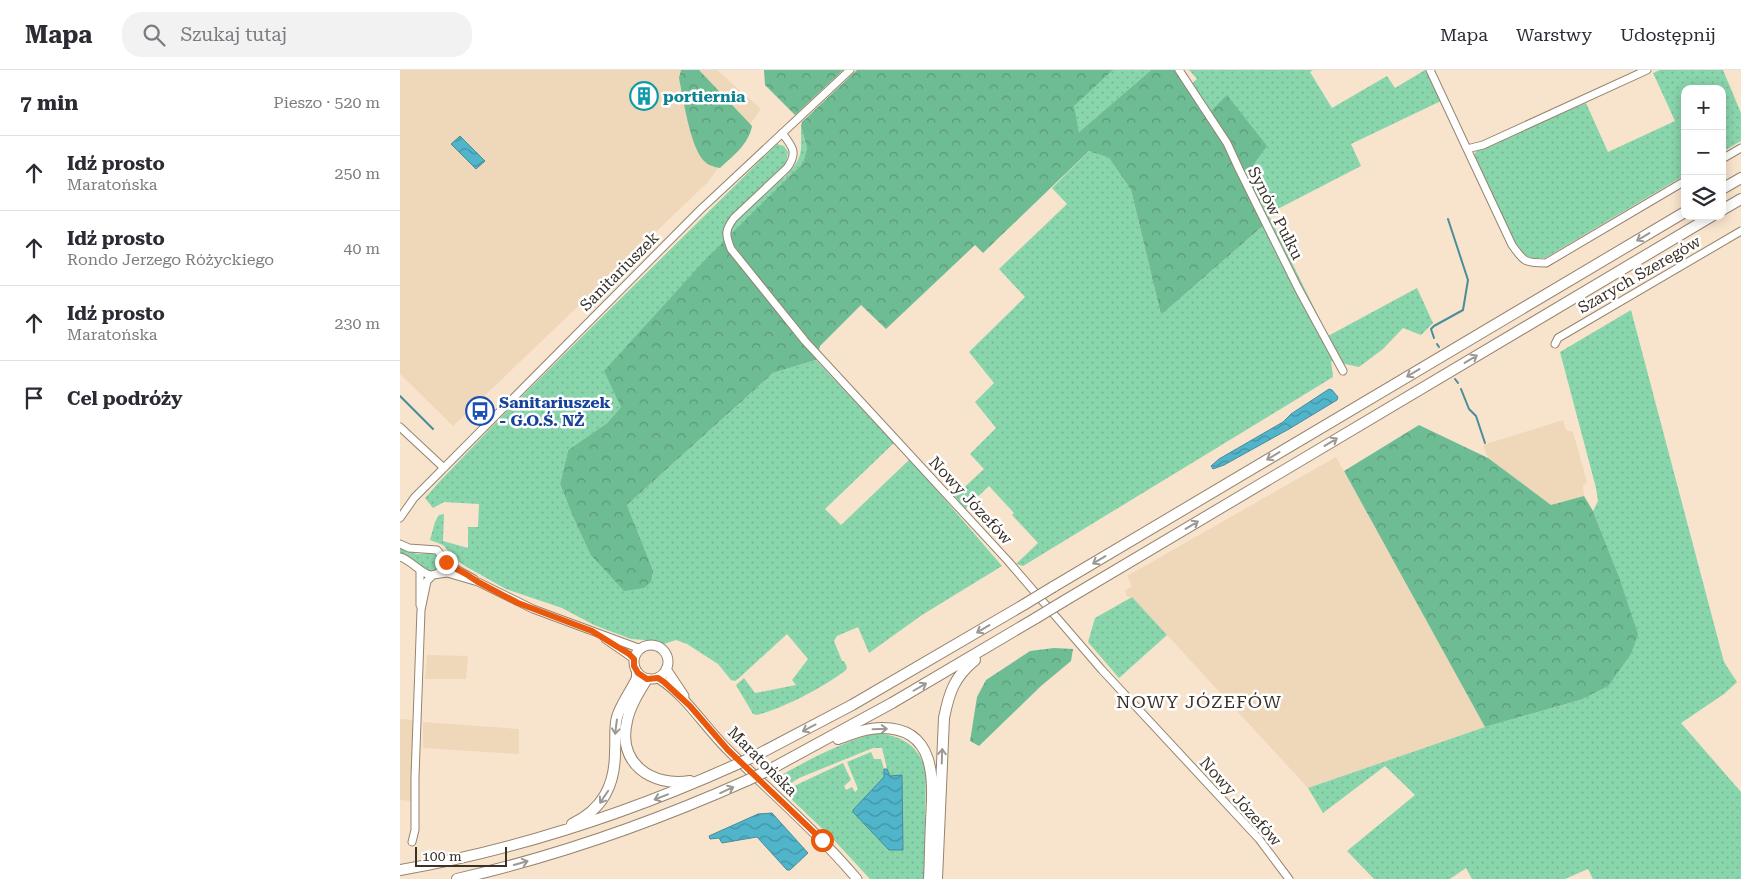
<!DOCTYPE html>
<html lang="pl">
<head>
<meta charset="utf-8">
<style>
	:root { --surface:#fff; --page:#f2f2f3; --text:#2b2b33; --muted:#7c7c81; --line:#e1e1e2 }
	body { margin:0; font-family:"Roboto Serif",serif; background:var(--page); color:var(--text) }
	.controls { position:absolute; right:15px; top:15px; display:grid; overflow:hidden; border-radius:10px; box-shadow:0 2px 12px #0003 }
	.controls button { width:45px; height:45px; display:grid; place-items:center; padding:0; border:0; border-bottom:1px solid var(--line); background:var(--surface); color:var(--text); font:25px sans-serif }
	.scale { position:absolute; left:15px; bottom:12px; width:92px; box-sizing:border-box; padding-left:5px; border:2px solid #3a3229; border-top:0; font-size:14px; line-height:18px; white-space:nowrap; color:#3a3229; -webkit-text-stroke:4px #fff; paint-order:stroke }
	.stop { position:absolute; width:15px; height:15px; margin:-11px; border:4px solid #ea580c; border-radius:50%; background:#fff }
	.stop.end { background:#ea580c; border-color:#fff; box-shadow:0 1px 5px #0008 }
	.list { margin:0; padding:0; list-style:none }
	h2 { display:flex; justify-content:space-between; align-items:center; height:65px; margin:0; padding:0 20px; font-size:21px }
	h2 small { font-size:16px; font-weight:400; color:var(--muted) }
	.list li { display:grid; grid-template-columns:32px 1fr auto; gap:15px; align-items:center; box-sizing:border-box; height:75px; padding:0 20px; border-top:1px solid var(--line) }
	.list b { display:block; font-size:19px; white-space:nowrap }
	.list p { margin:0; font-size:16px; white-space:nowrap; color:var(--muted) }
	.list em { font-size:16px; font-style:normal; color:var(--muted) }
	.icon { flex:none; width:28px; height:28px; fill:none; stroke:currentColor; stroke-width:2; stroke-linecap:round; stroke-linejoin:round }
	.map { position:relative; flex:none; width:1341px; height:809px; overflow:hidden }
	header { display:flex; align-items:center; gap:30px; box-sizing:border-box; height:70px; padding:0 25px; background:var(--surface); border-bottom:1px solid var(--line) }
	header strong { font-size:24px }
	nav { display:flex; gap:28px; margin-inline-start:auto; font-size:18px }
	.search { width:350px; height:45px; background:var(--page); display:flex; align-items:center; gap:12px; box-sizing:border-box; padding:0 18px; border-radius:20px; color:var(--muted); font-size:19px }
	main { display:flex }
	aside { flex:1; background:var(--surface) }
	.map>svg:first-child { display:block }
</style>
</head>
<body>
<header>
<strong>Mapa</strong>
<div class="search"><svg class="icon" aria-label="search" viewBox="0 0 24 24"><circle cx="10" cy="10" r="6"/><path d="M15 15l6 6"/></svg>Szukaj tutaj</div>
<nav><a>Mapa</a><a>Warstwy</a><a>Udostępnij</a></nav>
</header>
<main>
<aside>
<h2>7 min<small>Pieszo · 520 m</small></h2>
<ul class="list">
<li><svg class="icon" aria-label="ahead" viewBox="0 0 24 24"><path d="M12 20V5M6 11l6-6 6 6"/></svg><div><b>Idź prosto</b><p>Maratońska</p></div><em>250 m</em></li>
<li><svg class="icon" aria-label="ahead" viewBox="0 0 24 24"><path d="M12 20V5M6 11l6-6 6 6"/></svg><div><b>Idź prosto</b><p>Rondo Jerzego Różyckiego</p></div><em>40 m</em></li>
<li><svg class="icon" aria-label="ahead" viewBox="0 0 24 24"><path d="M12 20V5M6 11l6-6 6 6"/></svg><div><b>Idź prosto</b><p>Maratońska</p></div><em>230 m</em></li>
<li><svg class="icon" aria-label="arrive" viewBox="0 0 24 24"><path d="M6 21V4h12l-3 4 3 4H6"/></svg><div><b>Cel podróży</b></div></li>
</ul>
</aside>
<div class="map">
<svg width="1341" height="809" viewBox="0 0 1341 809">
	<defs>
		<pattern id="grass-dots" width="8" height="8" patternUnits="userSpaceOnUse" patternTransform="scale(1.25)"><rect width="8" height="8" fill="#89d5ac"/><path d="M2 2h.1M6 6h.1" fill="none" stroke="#77b794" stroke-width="1.8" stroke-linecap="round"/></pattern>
		<pattern id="forest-crowns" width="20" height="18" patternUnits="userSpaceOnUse" patternTransform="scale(1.25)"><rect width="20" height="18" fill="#6ebc93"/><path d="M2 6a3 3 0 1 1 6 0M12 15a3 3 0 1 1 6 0" fill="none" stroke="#5b9978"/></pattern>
		<pattern id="water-waves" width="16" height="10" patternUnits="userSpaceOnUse" patternTransform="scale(1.25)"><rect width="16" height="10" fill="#50b4ca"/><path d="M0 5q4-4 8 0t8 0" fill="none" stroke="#4393a4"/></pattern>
	</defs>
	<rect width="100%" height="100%" fill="#f8e4cd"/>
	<path fill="#efd7b9" d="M0,0H317L361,39L308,112L53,356L0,304Z
		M1163,350L1166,360L1173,362L1187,412L1183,416L1184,426L1151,435L1088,388L1083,375Z
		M936,387L1085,657L908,718L732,527H727L725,521L732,516L727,506Z
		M27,585L68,586L66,609H25Z
		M0,649L14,650L11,731L0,730Z
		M23,652L119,659V684L23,678Z"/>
	<path fill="url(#grass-dots)" d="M713,0H751L679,62L673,36Z
		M789,0H913L910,2L932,38L987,6L995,18L1025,0L1041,31L951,74L961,96L868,144L928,266L1017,218L1033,253L1021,265L1003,258L983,279L959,297L931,291L933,307L623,496L616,494L638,473L612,445L614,443L589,416L565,439L555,426L584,399L570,384L596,358L575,332L594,313L569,282L625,227L599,199L667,134L652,118L689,81L709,88L731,120L761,245L864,155L853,95L827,26L806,46L786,18L797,9Z
		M1260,0H1323L1341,43V71L1322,82V19H1285V105L1145,188L1134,189L1124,185L1114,173L1072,88L1077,80L1186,33L1208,82L1275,51L1253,3Z
		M401,56L407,78L403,93L360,136L221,337L207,353L168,380L160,414L173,447L190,484L253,500L227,435L373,303L416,290L494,373L425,439L441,455L510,389L602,496L522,545L469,583L458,557L437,566L434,571L442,591H444L447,597L446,600C424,617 384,638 357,645L353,644L336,615L344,608L355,623L396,615L392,610L408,589L387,564L339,608L335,611L331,610L318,594L287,574L276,570L264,574L257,571L231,569L194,555L162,538L106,519L65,496L55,489L43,475L30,470L35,452L39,445L44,444L43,471L68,478V457H78L79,434L44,432L33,438L25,428L40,411L113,335L377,74L384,76L388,82L386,93L378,104L384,108C404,86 401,85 401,56Z
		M1231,240L1324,592L1337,612L1324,624L1281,653L1341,722V809H1193L1188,799L1165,809H1072L1066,798L1050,809H974L947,781L1015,725L985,696L923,743L908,718L1085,657L1180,630L1218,504L1193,441L1198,431L1196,418L1160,282Z
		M0,478L17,484L36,483C43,490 42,498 33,502C19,499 16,488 0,483Z
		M732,527L767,565L719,608L688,572L695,548Z
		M476,663C503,666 520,676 526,703L524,809H470L433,769L385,723L392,717L443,693L451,710L444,716L446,720L452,717L455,722L458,719L447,692L471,682L474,689H481L484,699H487L482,678H473L399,708L385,717L378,715L373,710C406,691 439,673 476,663Z"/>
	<path fill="url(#forest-crowns)" d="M281,0H299L352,56C349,74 332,87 320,98C313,97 308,95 303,90C290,75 283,28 279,8Z
		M364,0H443L395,45L365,15Z
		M457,0H713L674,36L679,62L751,0H775L806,46L827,25L867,76L853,95L864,155L761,245L731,120L709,88L689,81L583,183L575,175L486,259L461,235L420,276L416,290L373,303L227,435L253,500L251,512L244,518L224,521L190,484L173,447L160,414L168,380L207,353L221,337L204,301L304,191L403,93L407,78L401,56L402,52Z
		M1019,355L1088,388L1151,435L1184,426L1193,441L1218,504L1238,564L1231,584L1208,616L1180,630L1085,657L944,401Z
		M654,578L673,579L671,591L641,616L579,676L570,671L577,627L586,610L630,581Z"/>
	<path fill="url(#water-waves)" stroke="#498d9a" d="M60,66L85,91L76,99L51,74Z
		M929,319L932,320L938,327L937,330L889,359L824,395L813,399L811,396L819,389L883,352L891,344Z
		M484,699H487L490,706L502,705L503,780H489L453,742V740L484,707Z
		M372,743L408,783L390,800H387L357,767L322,773L319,768L310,769L309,766L358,744Z"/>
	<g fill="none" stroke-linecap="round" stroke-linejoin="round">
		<path stroke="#498d9a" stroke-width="2" d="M1034,268L1031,259L1034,256L1063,240L1068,210L1048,149
			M1037,274L1039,277
			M1055,309L1058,313
			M1061,319L1069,339L1076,346L1085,373
			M0,326L33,359"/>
		<defs>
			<path id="minor" d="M779,0L827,73L839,99L898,218L943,301
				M1030,0L1112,175C1124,192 1125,193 1146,193L1285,111
				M382,63C393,77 398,83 387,98L334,148C325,160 325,164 331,179L405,271L608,491L702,600L859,769L889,809
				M1067,79L1083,75L1247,0
				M1322,89L1341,78
				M1155,274L1158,268L1341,161
				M0,357L44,398
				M0,448L14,428L300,140L450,0
				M0,474L9,478L37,480L49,495L74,509
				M0,487C13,490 27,513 39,502C44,498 44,492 43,487
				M20,500V535
				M33,505L47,503L78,512L133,539L241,579
				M205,569L234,589
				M12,772L15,760V707L21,540L27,511L33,505"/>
			<path id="major" d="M234 592a17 17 0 1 1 34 0a17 17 0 1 1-34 0Z
				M266,599L284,626
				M258,608C287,626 305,658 330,682C373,724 418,763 457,809"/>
			<path id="highway" d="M1322,119L1341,108
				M1322,140L1341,129
				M653,517L1285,142
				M664,531L1312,146
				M247,609C239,622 230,636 227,651C217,693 251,717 290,711
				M438,669C452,664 467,658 482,658C538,658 533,713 531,751C530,771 530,790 529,809
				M355,686L452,635L625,534
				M369,700L492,633L636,548
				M172,754C203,739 215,715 215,682C216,670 214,658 217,647C221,634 231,621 237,608V603
				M0,800C116,780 226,744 333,696
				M57,809C158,786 254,752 348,710
				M537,809L544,648C549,623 554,607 575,590"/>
		</defs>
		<use href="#minor" stroke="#95846e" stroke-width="9"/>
		<use href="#major" stroke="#95846e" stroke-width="11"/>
		<use href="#highway" stroke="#95846e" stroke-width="12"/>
		<use href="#minor" stroke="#fff" stroke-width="7"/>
		<use href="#major" stroke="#fff" stroke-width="9"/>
		<use href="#highway" stroke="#fff" stroke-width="10"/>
		<defs>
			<path id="highway-bridge" d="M625,534L653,517
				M636,548L664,531
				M333,696L355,686
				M348,710L369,700"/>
		</defs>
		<use href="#highway-bridge" stroke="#95846e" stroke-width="12" stroke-linecap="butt"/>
		<use href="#highway-bridge" stroke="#fff" stroke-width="10"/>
	</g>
	<defs><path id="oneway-shaft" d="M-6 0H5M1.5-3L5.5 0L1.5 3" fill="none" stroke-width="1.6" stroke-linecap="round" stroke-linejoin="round" transform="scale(1.25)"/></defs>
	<g stroke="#9c9894">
		<use href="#oneway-shaft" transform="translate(1243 167) rotate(149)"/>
		<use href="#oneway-shaft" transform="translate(1071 289) rotate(-31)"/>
		<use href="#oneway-shaft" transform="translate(1013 303) rotate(149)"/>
		<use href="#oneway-shaft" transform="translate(931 372) rotate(-31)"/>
		<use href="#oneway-shaft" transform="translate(873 386) rotate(149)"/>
		<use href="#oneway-shaft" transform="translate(792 455) rotate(-31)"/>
		<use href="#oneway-shaft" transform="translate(699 490) rotate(149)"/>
		<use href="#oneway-shaft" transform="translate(583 559) rotate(149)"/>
		<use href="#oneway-shaft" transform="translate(520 617) rotate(-30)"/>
		<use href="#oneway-shaft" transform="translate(216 657) rotate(97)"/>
		<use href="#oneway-shaft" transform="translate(409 658) rotate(152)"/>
		<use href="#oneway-shaft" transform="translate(480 659) rotate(-2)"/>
		<use href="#oneway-shaft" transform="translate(542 686) rotate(-88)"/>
		<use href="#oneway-shaft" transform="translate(327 720) rotate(-24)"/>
		<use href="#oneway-shaft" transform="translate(204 727) rotate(124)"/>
		<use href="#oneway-shaft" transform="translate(261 727) rotate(159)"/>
		<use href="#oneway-shaft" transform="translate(121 793) rotate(-16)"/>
	</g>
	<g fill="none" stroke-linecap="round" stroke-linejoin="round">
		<path stroke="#ea580c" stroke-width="6" d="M46,492L49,495L66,504L78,512L118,533L192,561L229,584L234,589V596L238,603L247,609L258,608L264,612L290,636L328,680L422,770"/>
	</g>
	<defs>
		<symbol id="building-ring" viewBox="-11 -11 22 22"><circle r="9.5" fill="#fff" stroke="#0f9aa8" stroke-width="1.5"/><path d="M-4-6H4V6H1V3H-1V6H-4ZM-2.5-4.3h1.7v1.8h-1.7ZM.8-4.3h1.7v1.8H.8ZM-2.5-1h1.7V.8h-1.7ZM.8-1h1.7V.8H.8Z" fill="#0f9aa8"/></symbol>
		<symbol id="bus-ring" viewBox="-11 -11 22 22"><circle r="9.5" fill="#fff" stroke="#1a4fb4" stroke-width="1.5"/><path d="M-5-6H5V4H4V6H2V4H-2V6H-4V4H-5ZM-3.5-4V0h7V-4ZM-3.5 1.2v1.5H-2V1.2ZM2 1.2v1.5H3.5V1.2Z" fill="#1a4fb4"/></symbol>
	</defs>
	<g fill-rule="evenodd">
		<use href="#building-ring" x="228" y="10" width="32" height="32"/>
		<use href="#bus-ring" x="64" y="325" width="32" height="32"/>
	</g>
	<g text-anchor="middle" stroke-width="5" stroke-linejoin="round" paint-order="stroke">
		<g font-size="16" font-weight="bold" fill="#0d838f" stroke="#fff" text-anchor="start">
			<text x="263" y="32">portiernia</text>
		</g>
		<g font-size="16" fill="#3a3229" stroke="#fff">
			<text transform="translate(876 143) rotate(63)" y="6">Synów Pułku</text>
			<text transform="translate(219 201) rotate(-45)" y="6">Sanitariuszek</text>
			<text transform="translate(1239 204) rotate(-30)" y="6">Szarych Szeregów</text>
			<text transform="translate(571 430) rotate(47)" y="6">Nowy Józefów</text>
			<text transform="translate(363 691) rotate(45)" y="6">Maratońska</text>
			<text transform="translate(841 731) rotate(48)" y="6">Nowy Józefów</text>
		</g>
		<g font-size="16" font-weight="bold" fill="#164399" stroke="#fff" text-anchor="start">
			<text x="99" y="338">Sanitariuszek<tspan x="99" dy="18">- G.O.Ś. NŻ</tspan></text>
		</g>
		<g font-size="18" letter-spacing="1" fill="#3a3229" stroke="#fff">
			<text x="799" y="638">NOWY JÓZEFÓW</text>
		</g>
	</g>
</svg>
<div class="controls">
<button>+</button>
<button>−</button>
<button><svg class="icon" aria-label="layers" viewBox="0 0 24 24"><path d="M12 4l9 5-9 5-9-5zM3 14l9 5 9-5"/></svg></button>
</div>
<div class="scale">100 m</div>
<div class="stop" style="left:422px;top:770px"></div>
<div class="stop end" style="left:46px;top:492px"></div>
</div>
</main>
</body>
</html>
